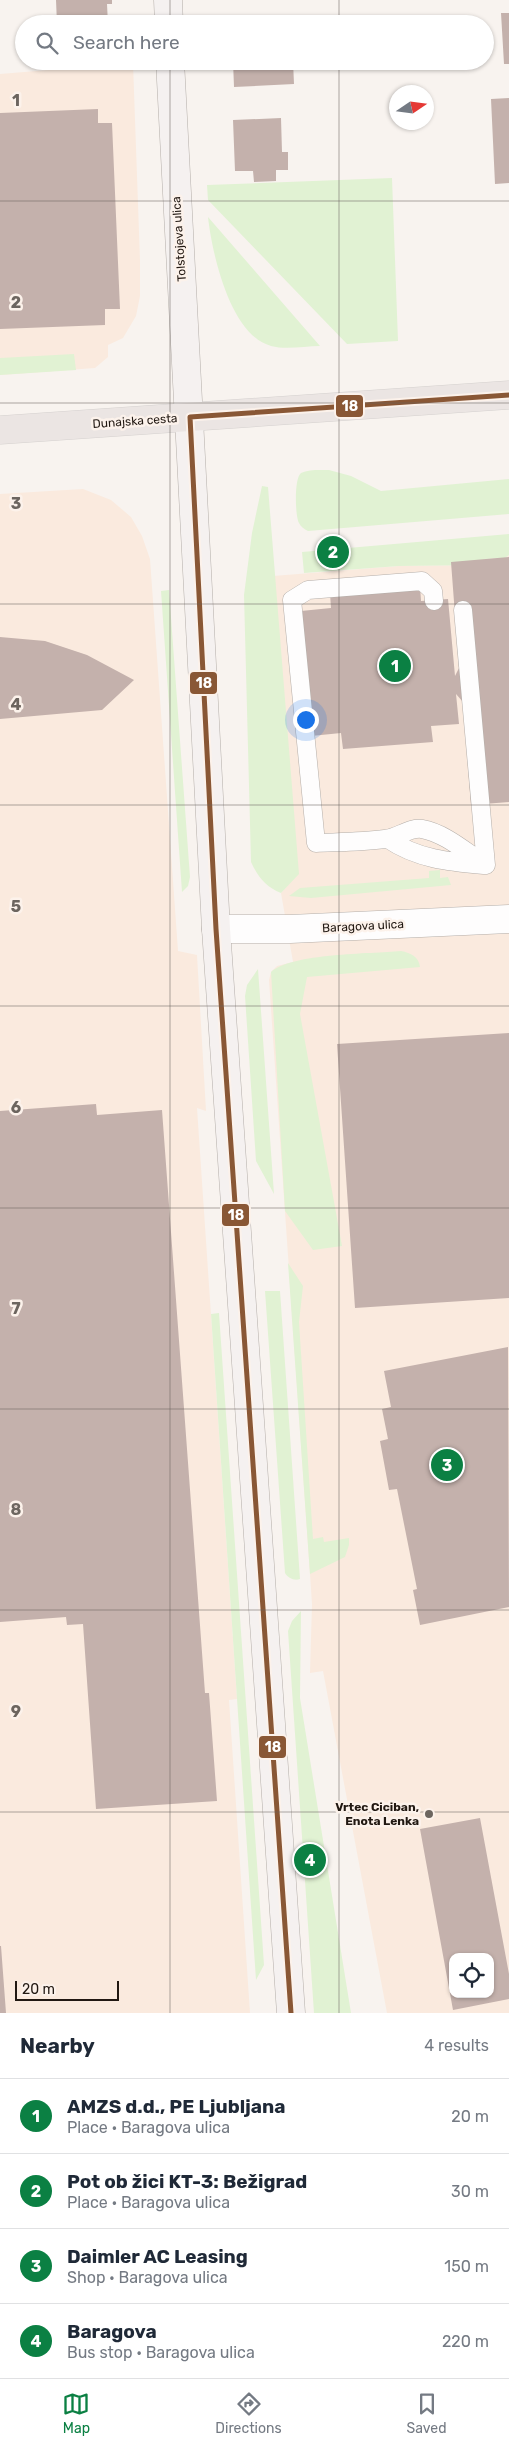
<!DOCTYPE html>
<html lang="en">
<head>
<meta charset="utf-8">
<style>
	:root { --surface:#fff; --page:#f6f6f7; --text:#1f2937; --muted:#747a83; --line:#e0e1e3; --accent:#0b8043 }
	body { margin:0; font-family:Rubik,sans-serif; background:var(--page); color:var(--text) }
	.controls { position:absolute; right:15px; bottom:15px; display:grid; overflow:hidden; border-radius:10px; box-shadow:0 1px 4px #0004 }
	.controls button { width:45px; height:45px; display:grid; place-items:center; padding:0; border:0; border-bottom:1px solid var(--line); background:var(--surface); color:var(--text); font:25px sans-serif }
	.compass { position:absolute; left:389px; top:85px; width:45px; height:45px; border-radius:50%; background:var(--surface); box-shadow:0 1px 4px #0004; rotate:77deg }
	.scale { position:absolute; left:15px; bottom:12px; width:104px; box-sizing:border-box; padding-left:5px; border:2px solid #211812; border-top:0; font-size:14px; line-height:18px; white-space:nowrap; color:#211812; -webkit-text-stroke:4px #fcf2eb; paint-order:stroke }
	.you { position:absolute; left:305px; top:719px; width:18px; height:18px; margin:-12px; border:4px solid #fff; border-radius:50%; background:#1a73e8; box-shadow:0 0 0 8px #1a73e833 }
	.badge { display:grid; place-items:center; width:32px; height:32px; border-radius:50%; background:var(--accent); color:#fff; font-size:16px; font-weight:700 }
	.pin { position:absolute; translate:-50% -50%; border:2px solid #fff; box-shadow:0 1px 5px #0006 }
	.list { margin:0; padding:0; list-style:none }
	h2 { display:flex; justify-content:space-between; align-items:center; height:65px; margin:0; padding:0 20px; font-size:21px }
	h2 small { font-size:16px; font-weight:400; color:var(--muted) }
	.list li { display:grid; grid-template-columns:32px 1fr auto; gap:15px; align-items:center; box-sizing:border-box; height:75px; padding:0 20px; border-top:1px solid var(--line) }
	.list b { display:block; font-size:19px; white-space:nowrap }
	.list p { margin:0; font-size:16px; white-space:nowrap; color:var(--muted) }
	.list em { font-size:16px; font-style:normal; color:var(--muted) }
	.icon { flex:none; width:28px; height:28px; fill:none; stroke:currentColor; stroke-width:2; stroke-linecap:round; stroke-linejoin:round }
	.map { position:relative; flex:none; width:509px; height:2013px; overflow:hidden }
	.search { position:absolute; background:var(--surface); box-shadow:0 1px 4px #0004; left:15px; right:15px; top:15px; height:55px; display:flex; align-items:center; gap:12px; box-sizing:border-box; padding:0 18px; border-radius:28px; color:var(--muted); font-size:19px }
	.sheet { height:365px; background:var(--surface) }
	nav { display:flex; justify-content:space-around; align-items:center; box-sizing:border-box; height:70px; border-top:1px solid var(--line); background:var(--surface); font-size:14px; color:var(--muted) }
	nav a { display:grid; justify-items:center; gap:2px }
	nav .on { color:var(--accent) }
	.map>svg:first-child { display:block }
</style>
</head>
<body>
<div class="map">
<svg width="509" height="2013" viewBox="0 0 509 2013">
	<rect width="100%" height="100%" fill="#f8f3ef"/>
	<path fill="#faeade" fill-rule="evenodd" d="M133,63L140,260V296L136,316L123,338L108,345V357L95,368L0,375V74Z
		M83,489L111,500L131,517L142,536L150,559L178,951L197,955L206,1111L197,1108L237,1699L229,1700L250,2013H0V494Z
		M509,555V2013H387L323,1671L310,1673L312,1604L310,1574L269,980L271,972L277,966L293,962L281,893L298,873L273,576L399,566L483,565L484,559L505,558ZM453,1957H490V1994H453Z"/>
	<path fill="#e1f2d3" d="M392,178L398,341L347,344L208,200L207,185Z
		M208,217L320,346C305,346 286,350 271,346C230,335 212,253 208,217Z
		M74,354L76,370L0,375V358Z
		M329,470L351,476L381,491L509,479V514L308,531C304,529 301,527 299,523C295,516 294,478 301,473C309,469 321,470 329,470Z
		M262,486L268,487L299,874L281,893C266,887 258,877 251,862L244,595L252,533Z
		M509,534V555L505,558L484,559V565L399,566L304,573L302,552Z
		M169,590L190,877L188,886L182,892L161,591Z
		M440,870V878L448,877L451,885L311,898L289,896L300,888L429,878V871Z
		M401,951C411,953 419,957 420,967L307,977L300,1014L342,1246L313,1250L285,1211L271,972C292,953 370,954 401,951Z
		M258,969L274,1194L256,1161L245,996L247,985Z
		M288,1263L303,1286L299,1322L313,1539L323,1537L324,1542L349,1538V1545L345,1557L310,1574Z
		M265,1291H280L300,1579C294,1581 288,1578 285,1573Z
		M219,1313L264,1965L256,1980L211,1314Z
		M301,1611L300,1698L351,2013H314L288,1631L292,1621Z"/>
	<path fill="#c4b1ac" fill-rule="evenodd" d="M56,0H112V4H107L108,24H57Z
		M501,13H509V64H504Z
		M233,61H293L294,84L234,87Z
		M509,98V183L495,184L491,99Z
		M98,109V123H112L120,309H105V325L0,329V113Z
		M281,118L282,152H288V170H276V181L254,182L253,171H235L233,120Z
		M509,557V802L471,805L463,702L456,694L459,724L431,726L433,742L343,749L341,733L311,736L301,611L331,608L330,593L420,586L421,601L448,599L455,676L459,668L451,562Z
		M0,637L45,641L87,655L134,680L102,710L0,719Z
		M509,1033V1298L355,1308L337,1044Z
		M96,1104L97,1115L162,1110L205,1693H209L217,1801L96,1809L83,1624L67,1625L66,1617L0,1622V1111Z
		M508,1347L509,1607L420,1625L413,1590L417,1589L397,1489L389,1490L380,1441L388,1439L382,1409L391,1407L384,1371Z
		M480,1818L509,1974V1999L453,2010L420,1829ZM453,1957H490V1994H453Z
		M0,1946H1L6,2013H0Z"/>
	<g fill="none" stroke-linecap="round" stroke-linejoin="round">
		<defs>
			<path id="lane" d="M434,601L433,591L422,581L308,590L292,600L316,843C339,842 362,842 385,839C398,838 409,827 422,829C445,833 467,853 486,865
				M463,610L486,865
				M388,839C417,859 450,862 484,865"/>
			<path id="street" d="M216,929H290L509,919"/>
			<path id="secondary" d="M168,0L169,24
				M170,61L216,929L291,2013"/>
			<path id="primary" d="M0,430L509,395"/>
		</defs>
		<use href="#lane" stroke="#b4aea9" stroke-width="19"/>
		<use href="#street" stroke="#b4aea9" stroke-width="29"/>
		<use href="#secondary" stroke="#b4aea9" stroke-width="29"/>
		<use href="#primary" stroke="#d5d1cf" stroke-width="29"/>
		<use href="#lane" stroke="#fefdfd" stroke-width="18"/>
		<use href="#street" stroke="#fefdfd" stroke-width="28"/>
		<use href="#secondary" stroke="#f5f1f0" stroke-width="28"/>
		<use href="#primary" stroke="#ebe5e3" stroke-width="28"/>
		<defs>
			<path id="bus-1" d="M190,417L216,929L291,2013
				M190,417L509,395"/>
		</defs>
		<use href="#bus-1" stroke="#fcf2eb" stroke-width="9"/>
		<use href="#bus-1" stroke="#895735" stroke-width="5"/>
	</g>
	<path fill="none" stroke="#6c655f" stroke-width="1" stroke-opacity="0.55" d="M170,0V24M339,0V24M170,61V2013M339,61V2013M0,201H509M0,403H509M0,604H509M0,805H509M0,1006H509M0,1208H509M0,1409H509M0,1610H509M0,1812H509"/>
	<circle fill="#6c655f" stroke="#fcf2eb" stroke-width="2" cx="429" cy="1814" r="5"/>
	<g text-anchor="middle" stroke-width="5" stroke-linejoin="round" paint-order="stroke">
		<g font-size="12" fill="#211812" stroke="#fcf2eb">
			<text transform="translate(179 239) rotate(-94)" y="4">Tolstojeva ulica</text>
			<text transform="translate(135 421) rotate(-4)" y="4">Dunajska cesta</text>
			<text transform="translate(363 926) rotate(-3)" y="4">Baragova ulica</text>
		</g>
		<g font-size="12" font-weight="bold" fill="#211812" stroke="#fcf2eb" text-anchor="end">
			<text x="419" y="1811">Vrtec Ciciban,<tspan x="419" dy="14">Enota Lenka</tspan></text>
		</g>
	</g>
	<g font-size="16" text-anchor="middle" font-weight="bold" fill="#6c655f" stroke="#fcf2eb" stroke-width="5" stroke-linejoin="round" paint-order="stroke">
		<text x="16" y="106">1</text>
		<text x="16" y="308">2</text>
		<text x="16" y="509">3</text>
		<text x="16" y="710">4</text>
		<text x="16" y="912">5</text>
		<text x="16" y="1113">6</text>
		<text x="16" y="1314">7</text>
		<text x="16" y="1515">8</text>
		<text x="16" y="1717">9</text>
	</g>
	<g stroke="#fcf2eb" stroke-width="2">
		<rect x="335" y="394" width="29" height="24" rx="5" fill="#895735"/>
		<rect x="189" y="671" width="29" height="24" rx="5" fill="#895735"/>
		<rect x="221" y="1203" width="29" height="24" rx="5" fill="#895735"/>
		<rect x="258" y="1735" width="29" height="24" rx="5" fill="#895735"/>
	</g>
	<g font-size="14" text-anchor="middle" font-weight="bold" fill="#fff">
		<text x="350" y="411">18</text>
		<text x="204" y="688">18</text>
		<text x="236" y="1220">18</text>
		<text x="273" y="1752">18</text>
	</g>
</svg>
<div class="controls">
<button><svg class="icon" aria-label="locate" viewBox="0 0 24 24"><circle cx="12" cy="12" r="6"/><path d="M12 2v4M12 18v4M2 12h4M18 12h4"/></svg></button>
</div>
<svg class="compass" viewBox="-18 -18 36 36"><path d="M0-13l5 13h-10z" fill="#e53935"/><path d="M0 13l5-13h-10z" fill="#747a83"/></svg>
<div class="scale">20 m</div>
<div class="you"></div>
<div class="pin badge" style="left:395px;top:666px">1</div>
<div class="pin badge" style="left:333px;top:552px">2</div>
<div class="pin badge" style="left:447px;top:1465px">3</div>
<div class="pin badge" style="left:310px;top:1860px">4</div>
<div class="search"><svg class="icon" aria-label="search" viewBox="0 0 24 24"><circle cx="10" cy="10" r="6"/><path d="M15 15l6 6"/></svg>Search here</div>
</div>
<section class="sheet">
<h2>Nearby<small>4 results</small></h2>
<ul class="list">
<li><span class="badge">1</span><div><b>AMZS d.d., PE Ljubljana</b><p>Place · Baragova ulica</p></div><em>20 m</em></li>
<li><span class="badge">2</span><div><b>Pot ob žici KT-3: Bežigrad</b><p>Place · Baragova ulica</p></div><em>30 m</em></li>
<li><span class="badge">3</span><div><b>Daimler AC Leasing</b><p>Shop · Baragova ulica</p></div><em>150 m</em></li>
<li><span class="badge">4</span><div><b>Baragova</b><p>Bus stop · Baragova ulica</p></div><em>220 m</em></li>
</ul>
</section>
<nav>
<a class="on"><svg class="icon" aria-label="map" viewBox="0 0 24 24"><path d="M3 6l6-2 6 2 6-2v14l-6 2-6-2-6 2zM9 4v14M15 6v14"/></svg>Map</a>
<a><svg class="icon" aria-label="directions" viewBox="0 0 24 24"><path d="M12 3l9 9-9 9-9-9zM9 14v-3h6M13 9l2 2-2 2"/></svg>Directions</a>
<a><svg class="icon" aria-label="saved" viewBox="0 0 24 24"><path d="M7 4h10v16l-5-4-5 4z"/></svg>Saved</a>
</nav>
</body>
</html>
